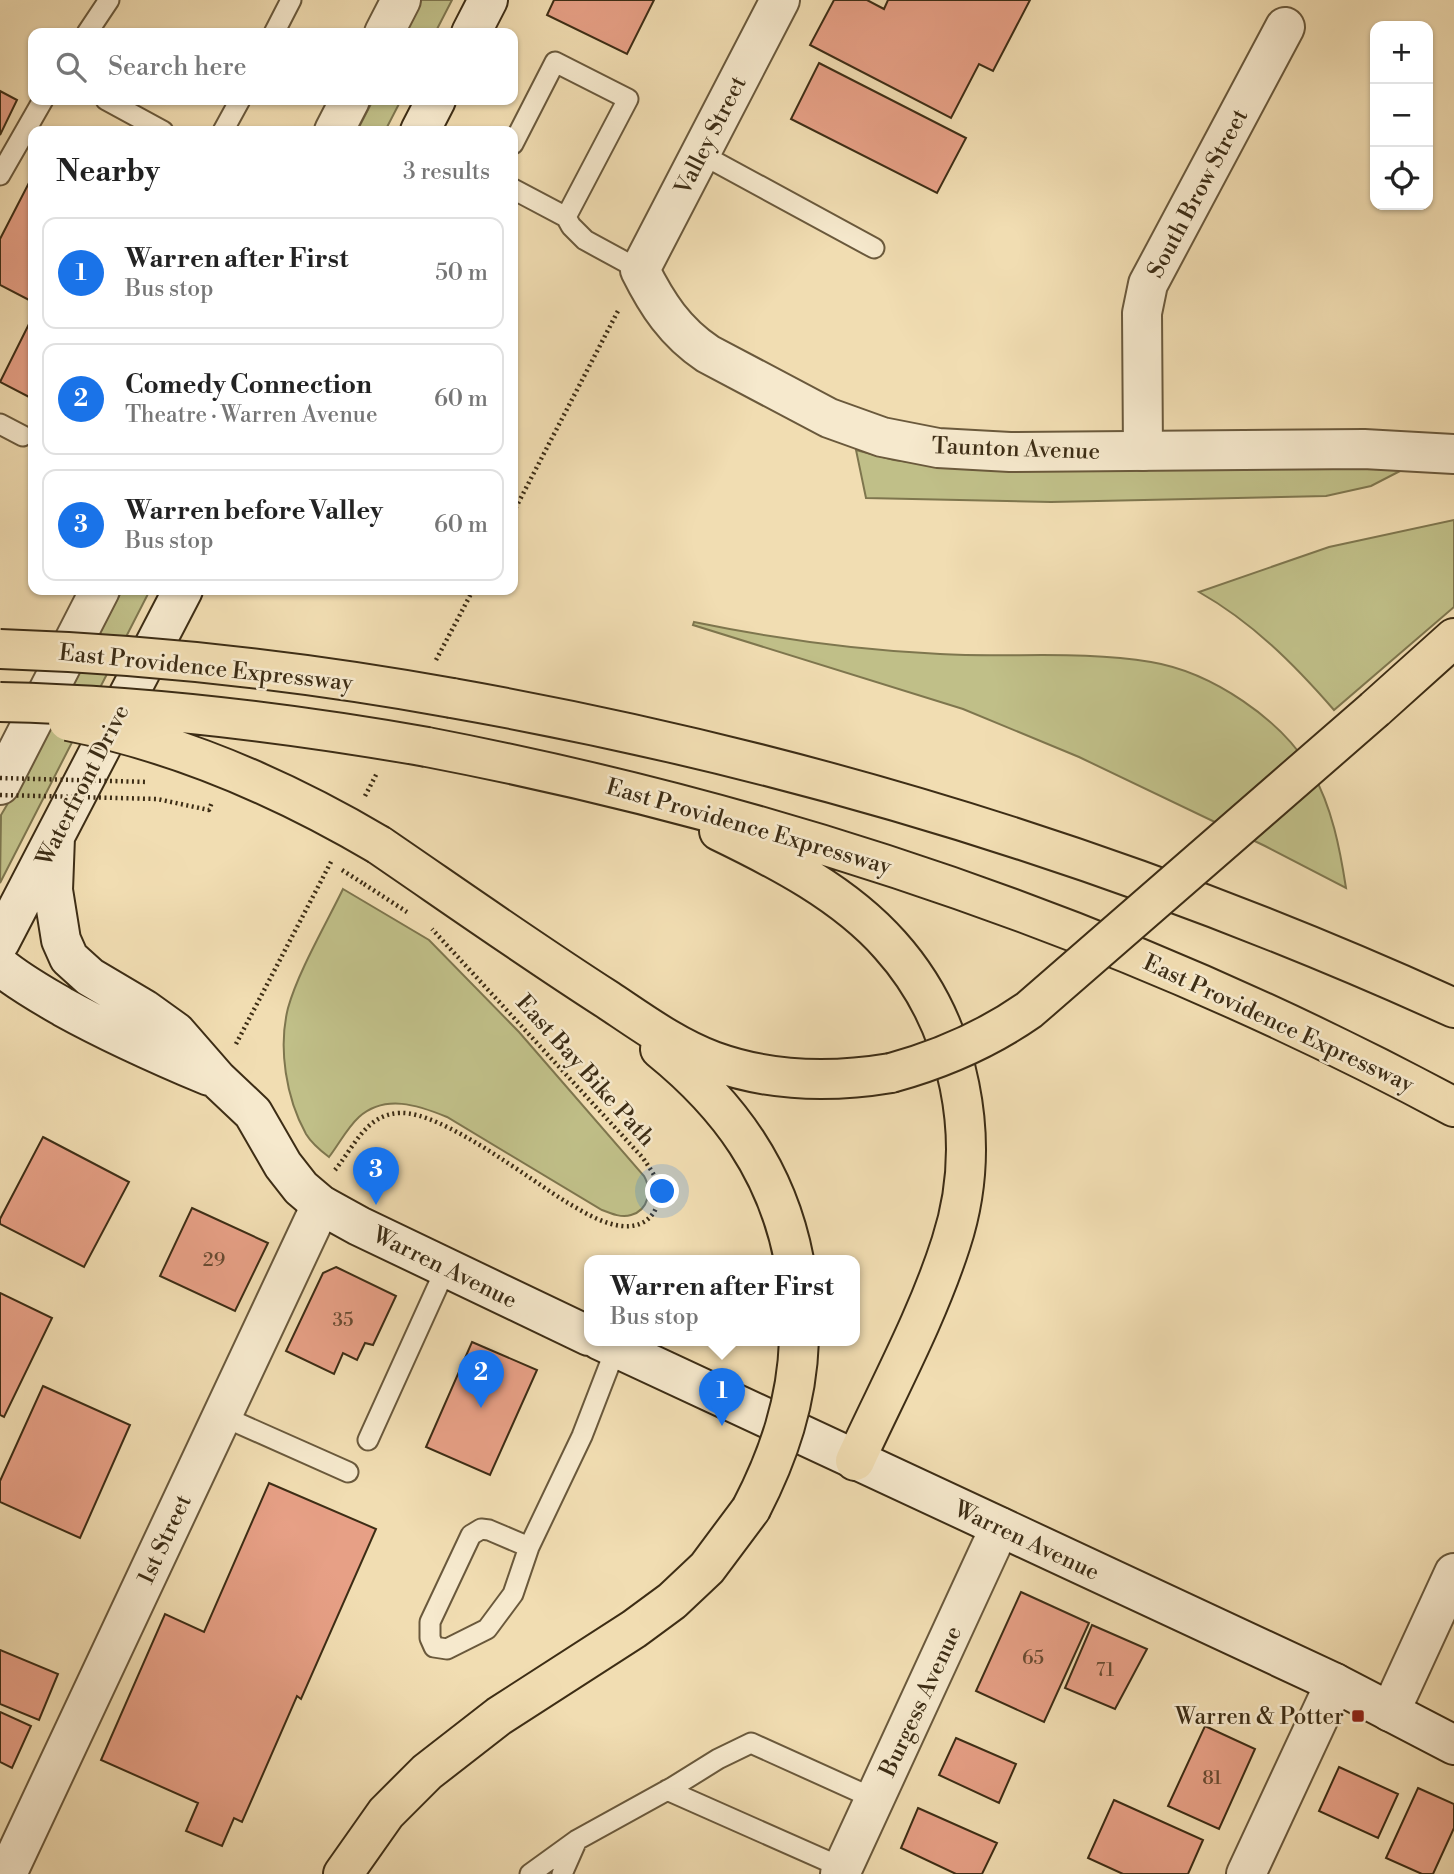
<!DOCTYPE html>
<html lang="en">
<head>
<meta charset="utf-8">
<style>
	:root { --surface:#fff; --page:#f2f2f2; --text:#222; --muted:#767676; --line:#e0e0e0; --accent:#1a73e8 }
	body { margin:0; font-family:"Libre Bodoni",serif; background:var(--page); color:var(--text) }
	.controls { position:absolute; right:21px; top:21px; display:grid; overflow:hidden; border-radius:14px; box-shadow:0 2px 5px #0004 }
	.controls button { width:63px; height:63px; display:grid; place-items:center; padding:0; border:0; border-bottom:2px solid var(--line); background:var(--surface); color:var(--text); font:35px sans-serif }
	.you { position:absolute; left:663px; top:1192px; width:24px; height:24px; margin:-18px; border:5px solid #fff; border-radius:50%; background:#1a73e8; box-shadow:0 0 0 10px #1a73e833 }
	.badge { display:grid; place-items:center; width:46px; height:46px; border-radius:50%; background:var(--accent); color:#fff; font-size:23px; font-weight:700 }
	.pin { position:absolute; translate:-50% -58px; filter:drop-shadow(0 2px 4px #0008) }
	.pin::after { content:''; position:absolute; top:37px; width:24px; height:21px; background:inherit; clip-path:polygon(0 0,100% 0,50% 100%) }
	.popup { position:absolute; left:584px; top:1255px; width:276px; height:91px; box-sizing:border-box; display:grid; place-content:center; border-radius:14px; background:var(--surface); filter:drop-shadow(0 2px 5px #0005); font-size:23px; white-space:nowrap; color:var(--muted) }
	.popup b { font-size:26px; color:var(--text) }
	.popup::after { content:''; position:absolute; left:50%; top:100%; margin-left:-14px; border:14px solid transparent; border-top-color:var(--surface) }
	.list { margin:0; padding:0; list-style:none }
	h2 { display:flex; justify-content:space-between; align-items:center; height:91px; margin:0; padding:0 28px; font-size:30px }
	h2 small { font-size:23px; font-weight:400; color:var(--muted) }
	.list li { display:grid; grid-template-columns:46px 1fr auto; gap:21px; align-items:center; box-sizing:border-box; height:112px; margin:0 14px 14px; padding:0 14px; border:2px solid var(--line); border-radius:14px }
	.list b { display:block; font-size:26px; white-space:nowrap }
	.list p { margin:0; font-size:23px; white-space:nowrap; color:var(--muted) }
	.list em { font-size:23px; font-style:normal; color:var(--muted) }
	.icon { flex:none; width:38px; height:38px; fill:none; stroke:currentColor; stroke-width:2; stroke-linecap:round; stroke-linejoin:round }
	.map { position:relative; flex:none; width:1454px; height:1874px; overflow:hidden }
	.search { position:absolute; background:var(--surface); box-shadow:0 2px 5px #0004; left:28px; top:28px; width:490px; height:77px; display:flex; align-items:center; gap:18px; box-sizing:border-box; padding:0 24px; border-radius:14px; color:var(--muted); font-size:26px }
	.panel { position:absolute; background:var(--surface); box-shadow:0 2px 5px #0004; left:28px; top:126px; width:490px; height:469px; border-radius:14px }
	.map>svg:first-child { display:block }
</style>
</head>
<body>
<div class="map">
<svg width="1454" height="1874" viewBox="0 0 1454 1874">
	<rect width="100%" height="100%" fill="#f1ddb2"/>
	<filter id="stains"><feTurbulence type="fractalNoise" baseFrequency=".00286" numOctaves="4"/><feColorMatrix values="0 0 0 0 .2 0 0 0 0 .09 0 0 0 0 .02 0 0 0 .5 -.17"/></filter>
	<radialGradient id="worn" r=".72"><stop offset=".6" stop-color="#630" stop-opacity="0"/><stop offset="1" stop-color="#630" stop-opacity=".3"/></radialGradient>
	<path fill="#c0bf88" stroke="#7e764e" stroke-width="2" d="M420,0H452L435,33H405Z
		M373,100H401L385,131H357Z
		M856,450L894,460L978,470L1399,465L1402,470L1371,486L1326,496L1051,502L866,498Z
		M1454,520V607L1334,710C1294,664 1252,622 1199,592L1329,547Z
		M122,590H150L0,883L1,815L40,749Z
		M694,622C776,639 857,650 940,654C1010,658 1082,650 1151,662C1211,672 1282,719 1312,772C1332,807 1340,849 1346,888L1265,846L1079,757L963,709L693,625Z
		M343,889L429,940L519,1032L644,1176C652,1190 649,1210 631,1215C622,1218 612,1214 602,1210L447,1117C418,1105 385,1094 359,1117C347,1128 339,1144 329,1157C321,1151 312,1144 306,1134C286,1098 278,1048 288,1008C298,972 326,924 343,889Z"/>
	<path fill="#e7a086" stroke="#3d2d15" stroke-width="2" d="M554,0H654L627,54L547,15Z
		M834,0H867L884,9L888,0H1030L993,71L979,64L951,118L810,45Z
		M819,63L966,138L937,193L791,119Z
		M0,91L17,100L0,135Z
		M33,175V302L0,285V239Z
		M33,316V399L0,382Z
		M43,1137L129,1182L84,1267L0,1224V1219Z
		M192,1208L268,1243L235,1311L160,1276Z
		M336,1267L396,1296L373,1345L365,1343L357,1360L343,1353L334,1374L286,1351L323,1273Z
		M0,1293L52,1318L4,1417L0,1415Z
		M472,1342L537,1370L490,1475L426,1447Z
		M43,1386L130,1425L80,1538L0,1502V1481Z
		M269,1483L376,1529L301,1699L297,1696L242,1822L234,1818L222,1846L186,1831L198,1803L101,1760L165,1614L204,1632Z
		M1021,1592L1089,1623L1044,1722L976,1691Z
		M1092,1625L1147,1649L1115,1709L1065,1688Z
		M0,1650L58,1674L39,1720L0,1704Z
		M0,1712L31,1726L12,1768L0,1762Z
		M1205,1726L1255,1749L1219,1829L1168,1806Z
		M956,1738L1016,1764L999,1803L939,1775Z
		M1339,1767L1398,1794L1378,1838L1319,1811Z
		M1418,1788L1454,1804V1828L1433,1874H1422L1386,1858Z
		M1114,1800L1203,1840L1188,1874H1123L1088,1858Z
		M918,1808L997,1843L982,1874H956L901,1848Z"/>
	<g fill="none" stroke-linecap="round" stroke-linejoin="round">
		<defs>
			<path id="service" d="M87,33L109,0
				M274,33L291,0
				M106,100L163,131
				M223,131L240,100
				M513,144L555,62L628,99L566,217
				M701,154L874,248
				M0,175L43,100
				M513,189L566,217L571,226L585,240L640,270
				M0,424L23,436
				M222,1416L348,1472
				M368,1440L446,1268
				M529,1547L489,1530L481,1529L471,1535L430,1622V1638L434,1647L447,1649L487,1629L513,1594L529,1547L582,1436L616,1348
				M667,1790L843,1868
				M530,1874L577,1840L673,1787L718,1759L751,1743L875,1799
				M562,1874L577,1840"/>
			<path id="minor" d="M384,33L401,0
				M334,131L350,100
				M1143,451L1142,313L1148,284L1285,27
				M0,785L100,590
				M7,1874L321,1205
				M840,1874L1000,1527
				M1246,1874L1335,1683"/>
			<path id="tertiary" d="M780,0L640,270C657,304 675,332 708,354L829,418L882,437L938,448L1010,452L1364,449L1454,454
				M1390,1712L1454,1573"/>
			<path id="secondary" d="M471,33L488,0
				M420,131L436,100
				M55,837L53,890L61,940L69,958L90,977L144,1009L176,1032L217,1079L253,1113L283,1165L301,1188L321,1205L359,1226L589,1336
				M0,942L183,590
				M0,966C19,982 41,994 63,1007C110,1033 159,1055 209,1076
				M599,1340L1335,1683L1454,1745"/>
			<path id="motorway" d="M452,698C797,759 1135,863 1454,1008
				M1375,709L1454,638
				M427,747C786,816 1132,934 1454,1107
				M719,831C779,860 845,894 890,945C961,1024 984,1142 951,1243C927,1318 888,1389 855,1461
				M379,845C455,897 530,950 608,1000C641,1022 675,1047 713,1061C771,1082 831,1083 891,1073
				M660,1049C729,1105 777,1171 794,1260
				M343,1874L386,1813L427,1772L499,1716L634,1629L672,1601L707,1568L751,1509"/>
		</defs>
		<use href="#service" stroke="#6a593c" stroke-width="23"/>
		<use href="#minor" stroke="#6a593c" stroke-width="42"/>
		<use href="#tertiary" stroke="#6a593c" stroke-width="42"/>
		<use href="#secondary" stroke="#3d2d15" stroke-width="42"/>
		<use href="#motorway" stroke="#3d2d15" stroke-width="42"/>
		<path stroke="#3d2d15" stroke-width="4.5" stroke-dasharray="2 3.5" stroke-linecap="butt" d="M513,513L619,309
			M436,660L473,590
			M365,796L377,773
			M364,884L407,912
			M236,1044L332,860
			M335,1170C354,1147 366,1114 400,1113C442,1111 530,1180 568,1203C585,1213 603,1224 622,1226C640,1228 654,1219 658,1202C663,1184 652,1172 643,1158L432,929"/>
		<use href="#service" stroke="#f6e9cd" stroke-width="19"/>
		<use href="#minor" stroke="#f6e9cd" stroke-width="38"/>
		<use href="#tertiary" stroke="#f6e9cd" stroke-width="38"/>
		<use href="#secondary" stroke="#f6e9cd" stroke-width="38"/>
		<use href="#motorway" stroke="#f1ddb2" stroke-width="38"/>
		<defs>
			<path id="motorway-bridge" d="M0,649C152,654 302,671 452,698
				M0,702C144,705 285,722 427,747
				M68,721C179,743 281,787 379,845
				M891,1073C942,1059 986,1040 1029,1010L1375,709
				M751,1509C779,1455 797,1401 799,1340"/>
		</defs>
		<use href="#motorway-bridge" stroke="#3d2d15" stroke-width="42" stroke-linecap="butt"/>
		<path stroke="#3d2d15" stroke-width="4.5" stroke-dasharray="2 3.5" stroke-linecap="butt" d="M0,778L148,782
			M0,795L157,799L209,810L212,802
			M342,870L364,884"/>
		<use href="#motorway-bridge" stroke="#f1ddb2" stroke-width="38"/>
	</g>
	<rect fill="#8f2418" stroke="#f6e9cd" stroke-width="2.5" x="1351" y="1709" width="14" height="14" rx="3.5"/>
	<g text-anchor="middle" stroke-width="5" stroke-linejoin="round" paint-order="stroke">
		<g font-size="19" fill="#684a31">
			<text x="214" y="1266">29</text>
			<text x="343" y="1326">35</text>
			<text x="1033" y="1664">65</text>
			<text x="1105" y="1676">71</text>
			<text x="1212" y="1784">81</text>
		</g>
		<g font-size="23" fill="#3d2d15" stroke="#f6e9cd">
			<text transform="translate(710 135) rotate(-63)" y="8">Valley Street</text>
			<text transform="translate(1197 193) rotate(-62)" y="8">South Brow Street</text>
			<text transform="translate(1016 448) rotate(2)" y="8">Taunton Avenue</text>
			<text transform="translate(206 667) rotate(6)" y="8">East Providence Expressway</text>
			<text transform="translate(82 785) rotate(-63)" y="8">Waterfront Drive</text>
			<text transform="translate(749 826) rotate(16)" y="8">East Providence Expressway</text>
			<text transform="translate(1279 1023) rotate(25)" y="8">East Providence Expressway</text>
			<text transform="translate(586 1070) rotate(48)" y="8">East Bay Bike Path</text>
			<text transform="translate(445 1267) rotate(26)" y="8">Warren Avenue</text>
			<text transform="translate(164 1539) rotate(-65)" y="8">1st Street</text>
			<text transform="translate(1027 1540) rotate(25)" y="8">Warren Avenue</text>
			<text transform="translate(920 1701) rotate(-65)" y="8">Burgess Avenue</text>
		</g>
		<g font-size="23" fill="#3d2d15" stroke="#f6e9cd" text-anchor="end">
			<text x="1344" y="1724">Warren &amp; Potter</text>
		</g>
	</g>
	<rect width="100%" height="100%" filter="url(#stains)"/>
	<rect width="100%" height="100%" fill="url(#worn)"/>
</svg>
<div class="controls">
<button>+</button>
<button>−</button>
<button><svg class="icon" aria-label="locate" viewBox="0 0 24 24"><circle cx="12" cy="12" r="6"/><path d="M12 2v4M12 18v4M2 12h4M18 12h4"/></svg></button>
</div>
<div class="you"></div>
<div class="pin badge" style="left:722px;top:1426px">1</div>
<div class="popup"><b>Warren after First</b>Bus stop</div>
<div class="pin badge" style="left:481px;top:1408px">2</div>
<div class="pin badge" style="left:376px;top:1205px">3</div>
<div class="search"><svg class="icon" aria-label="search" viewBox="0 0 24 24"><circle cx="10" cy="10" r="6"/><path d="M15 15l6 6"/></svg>Search here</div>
<section class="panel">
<h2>Nearby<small>3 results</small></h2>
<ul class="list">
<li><span class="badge">1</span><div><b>Warren after First</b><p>Bus stop</p></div><em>50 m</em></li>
<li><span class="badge">2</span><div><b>Comedy Connection</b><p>Theatre · Warren Avenue</p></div><em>60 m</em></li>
<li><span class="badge">3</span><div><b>Warren before Valley</b><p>Bus stop</p></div><em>60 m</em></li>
</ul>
</section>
</div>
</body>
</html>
